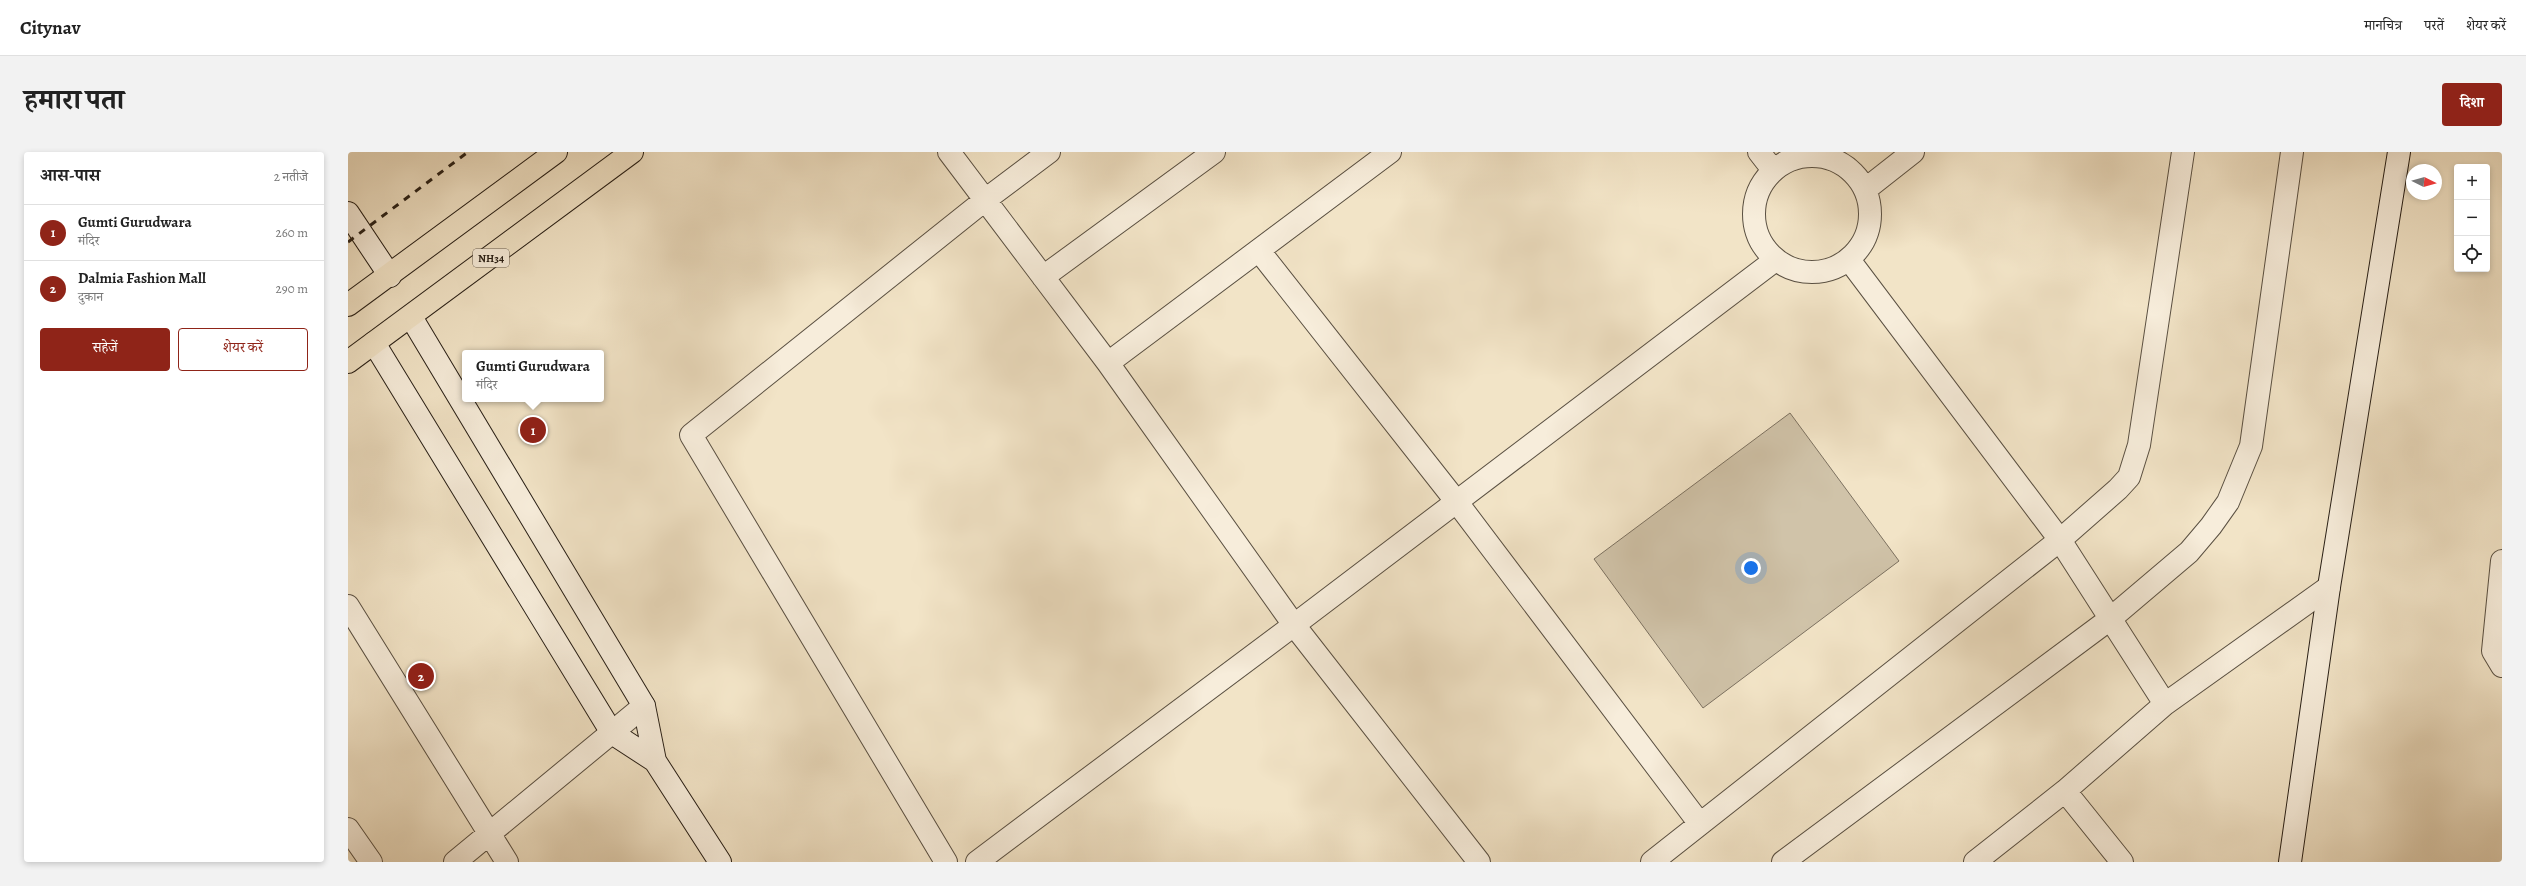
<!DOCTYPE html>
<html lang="hi">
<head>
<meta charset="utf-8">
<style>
	:root { --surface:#fff; --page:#f2f2f2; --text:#222; --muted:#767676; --line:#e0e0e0; --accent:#8f2418 }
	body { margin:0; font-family:Alegreya,"Noto Serif Devanagari",serif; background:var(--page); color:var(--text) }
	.controls { position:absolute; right:12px; top:12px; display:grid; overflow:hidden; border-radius:4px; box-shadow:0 2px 6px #0003 }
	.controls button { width:36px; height:36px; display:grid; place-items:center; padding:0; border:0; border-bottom:1px solid var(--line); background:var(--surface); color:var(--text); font:20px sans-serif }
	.compass { position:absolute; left:2058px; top:12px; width:36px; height:36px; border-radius:50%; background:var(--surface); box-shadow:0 2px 6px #0003; rotate:95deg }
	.you { position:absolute; left:1403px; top:416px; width:14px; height:14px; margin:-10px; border:3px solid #fff; border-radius:50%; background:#1a73e8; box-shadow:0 0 0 6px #1a73e833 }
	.badge { display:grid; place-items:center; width:26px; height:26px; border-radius:50%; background:var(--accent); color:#fff; font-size:13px; font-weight:700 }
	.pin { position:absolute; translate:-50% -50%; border:2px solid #fff; box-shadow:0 1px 4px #0006 }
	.popup { position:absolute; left:114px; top:198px; width:142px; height:52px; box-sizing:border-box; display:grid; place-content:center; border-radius:4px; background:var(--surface); filter:drop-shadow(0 1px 3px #0005); font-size:13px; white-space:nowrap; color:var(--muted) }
	.popup b { font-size:15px; color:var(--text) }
	.popup::after { content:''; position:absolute; left:50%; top:100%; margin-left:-8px; border:8px solid transparent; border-top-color:var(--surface) }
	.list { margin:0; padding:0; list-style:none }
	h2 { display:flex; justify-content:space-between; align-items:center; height:52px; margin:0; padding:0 16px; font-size:17px }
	h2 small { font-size:13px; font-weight:400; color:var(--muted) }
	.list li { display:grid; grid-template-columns:26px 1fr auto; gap:12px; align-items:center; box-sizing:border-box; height:56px; padding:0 16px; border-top:1px solid var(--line) }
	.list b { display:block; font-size:15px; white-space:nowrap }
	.list p { margin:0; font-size:13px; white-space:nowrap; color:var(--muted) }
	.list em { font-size:13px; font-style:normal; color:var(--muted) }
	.actions { display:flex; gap:8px; padding:12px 16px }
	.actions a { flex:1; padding:9px 0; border:1px solid var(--accent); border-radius:4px; text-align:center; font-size:14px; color:var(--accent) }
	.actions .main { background:var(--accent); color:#fff }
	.icon { flex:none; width:22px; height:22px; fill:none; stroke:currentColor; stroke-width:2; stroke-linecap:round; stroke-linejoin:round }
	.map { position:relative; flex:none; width:2154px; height:710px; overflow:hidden; border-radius:4px }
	header { display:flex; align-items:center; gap:24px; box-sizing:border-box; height:56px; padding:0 20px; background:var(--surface); border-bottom:1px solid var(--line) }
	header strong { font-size:19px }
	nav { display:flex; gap:22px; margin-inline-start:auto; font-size:14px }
	.intro { display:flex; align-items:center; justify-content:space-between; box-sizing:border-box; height:96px; padding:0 24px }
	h1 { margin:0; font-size:28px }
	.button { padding:10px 18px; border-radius:4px; background:var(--accent); color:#fff; font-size:14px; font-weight:700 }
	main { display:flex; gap:24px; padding:0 24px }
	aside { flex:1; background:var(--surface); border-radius:4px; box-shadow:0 2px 6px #0003 }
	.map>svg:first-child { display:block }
</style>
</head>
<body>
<header>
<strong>Citynav</strong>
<nav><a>मानचित्र</a><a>परतें</a><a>शेयर करें</a></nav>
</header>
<div class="intro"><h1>हमारा पता</h1><a class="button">दिशा</a></div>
<main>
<aside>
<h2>आस-पास<small>2 नतीजे</small></h2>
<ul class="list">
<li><span class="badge">1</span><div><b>Gumti Gurudwara</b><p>मंदिर</p></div><em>260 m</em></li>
<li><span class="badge">2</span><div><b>Dalmia Fashion Mall</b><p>दुकान</p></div><em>290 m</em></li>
</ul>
<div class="actions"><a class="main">सहेजें</a><a>शेयर करें</a></div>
</aside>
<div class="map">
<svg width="2154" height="710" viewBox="0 0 2154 710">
	<rect width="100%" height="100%" fill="#f2e4c7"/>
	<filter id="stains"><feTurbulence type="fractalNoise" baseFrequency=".005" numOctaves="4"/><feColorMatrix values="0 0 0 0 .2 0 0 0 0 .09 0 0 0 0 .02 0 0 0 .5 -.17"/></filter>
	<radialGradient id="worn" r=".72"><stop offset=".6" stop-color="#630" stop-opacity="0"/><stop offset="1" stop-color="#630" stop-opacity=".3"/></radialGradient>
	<path fill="#d0c3a9" stroke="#7c7160" d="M1442,261L1551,409L1355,556L1246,407Z"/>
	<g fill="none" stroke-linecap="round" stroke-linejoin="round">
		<defs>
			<path id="street" d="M601,0L760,211L946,473L1131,710
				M1411,0L1425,18
				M1406 62a58 58 0 1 1 116 0a58 58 0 1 1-116 0Z
				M1518,37L1565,0
				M912,100L1108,349L1352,672
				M1502,109L1712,388L1817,552
				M695,125L866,0
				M760,211L1042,0
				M2154,409L2145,499L2154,514
				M0,454L159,710
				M1717,639L1774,710
				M0,677L23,710
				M107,710L296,554
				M598,710L343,283L637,48L701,0
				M629,710L946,473L1426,109
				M1304,710L1712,388L1770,337L1781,325L1791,293L1835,0
				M1435,710L1762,467L1841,400L1863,374L1880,350L1903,294L1944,0
				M1627,710L1717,639L1817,552L1981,435"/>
			<path id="secondary" d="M0,61L42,124
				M63,165L296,554L307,609L372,710
				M26,191L264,581L307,609
				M1942,710L1981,435L2051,0"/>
			<path id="highway" d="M0,153L208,0
				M0,210L284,0"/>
		</defs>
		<use href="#street" stroke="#5a5042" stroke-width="24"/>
		<use href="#secondary" stroke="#281f16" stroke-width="24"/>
		<use href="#highway" stroke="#281f16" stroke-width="24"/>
		<use href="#street" stroke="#f7eddb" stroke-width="22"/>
		<use href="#secondary" stroke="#f7eddb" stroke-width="22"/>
		<use href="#highway" stroke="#f2e4c7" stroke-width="22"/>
		<path stroke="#281f16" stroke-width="3" stroke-dasharray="7 7" stroke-linecap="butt" d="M0,90L120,0"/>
	</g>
	<g text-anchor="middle" stroke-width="3" stroke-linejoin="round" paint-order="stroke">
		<rect fill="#f7eddb" stroke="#665d51" stroke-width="1" x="125" y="97" width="36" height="18" rx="3"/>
		<g font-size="11" font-weight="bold" fill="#281f16">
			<text x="143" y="110">NH34</text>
		</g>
	</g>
	<rect width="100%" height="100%" filter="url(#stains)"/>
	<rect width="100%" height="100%" fill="url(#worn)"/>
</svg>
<div class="controls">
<button>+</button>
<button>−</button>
<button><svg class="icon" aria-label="locate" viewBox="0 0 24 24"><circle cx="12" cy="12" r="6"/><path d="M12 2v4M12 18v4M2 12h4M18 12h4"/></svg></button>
</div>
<svg class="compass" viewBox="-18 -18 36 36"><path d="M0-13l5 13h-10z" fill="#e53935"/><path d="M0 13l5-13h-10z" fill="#767676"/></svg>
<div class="you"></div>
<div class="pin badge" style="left:185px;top:278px">1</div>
<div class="popup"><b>Gumti Gurudwara</b>मंदिर</div>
<div class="pin badge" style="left:73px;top:524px">2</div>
</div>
</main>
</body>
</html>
